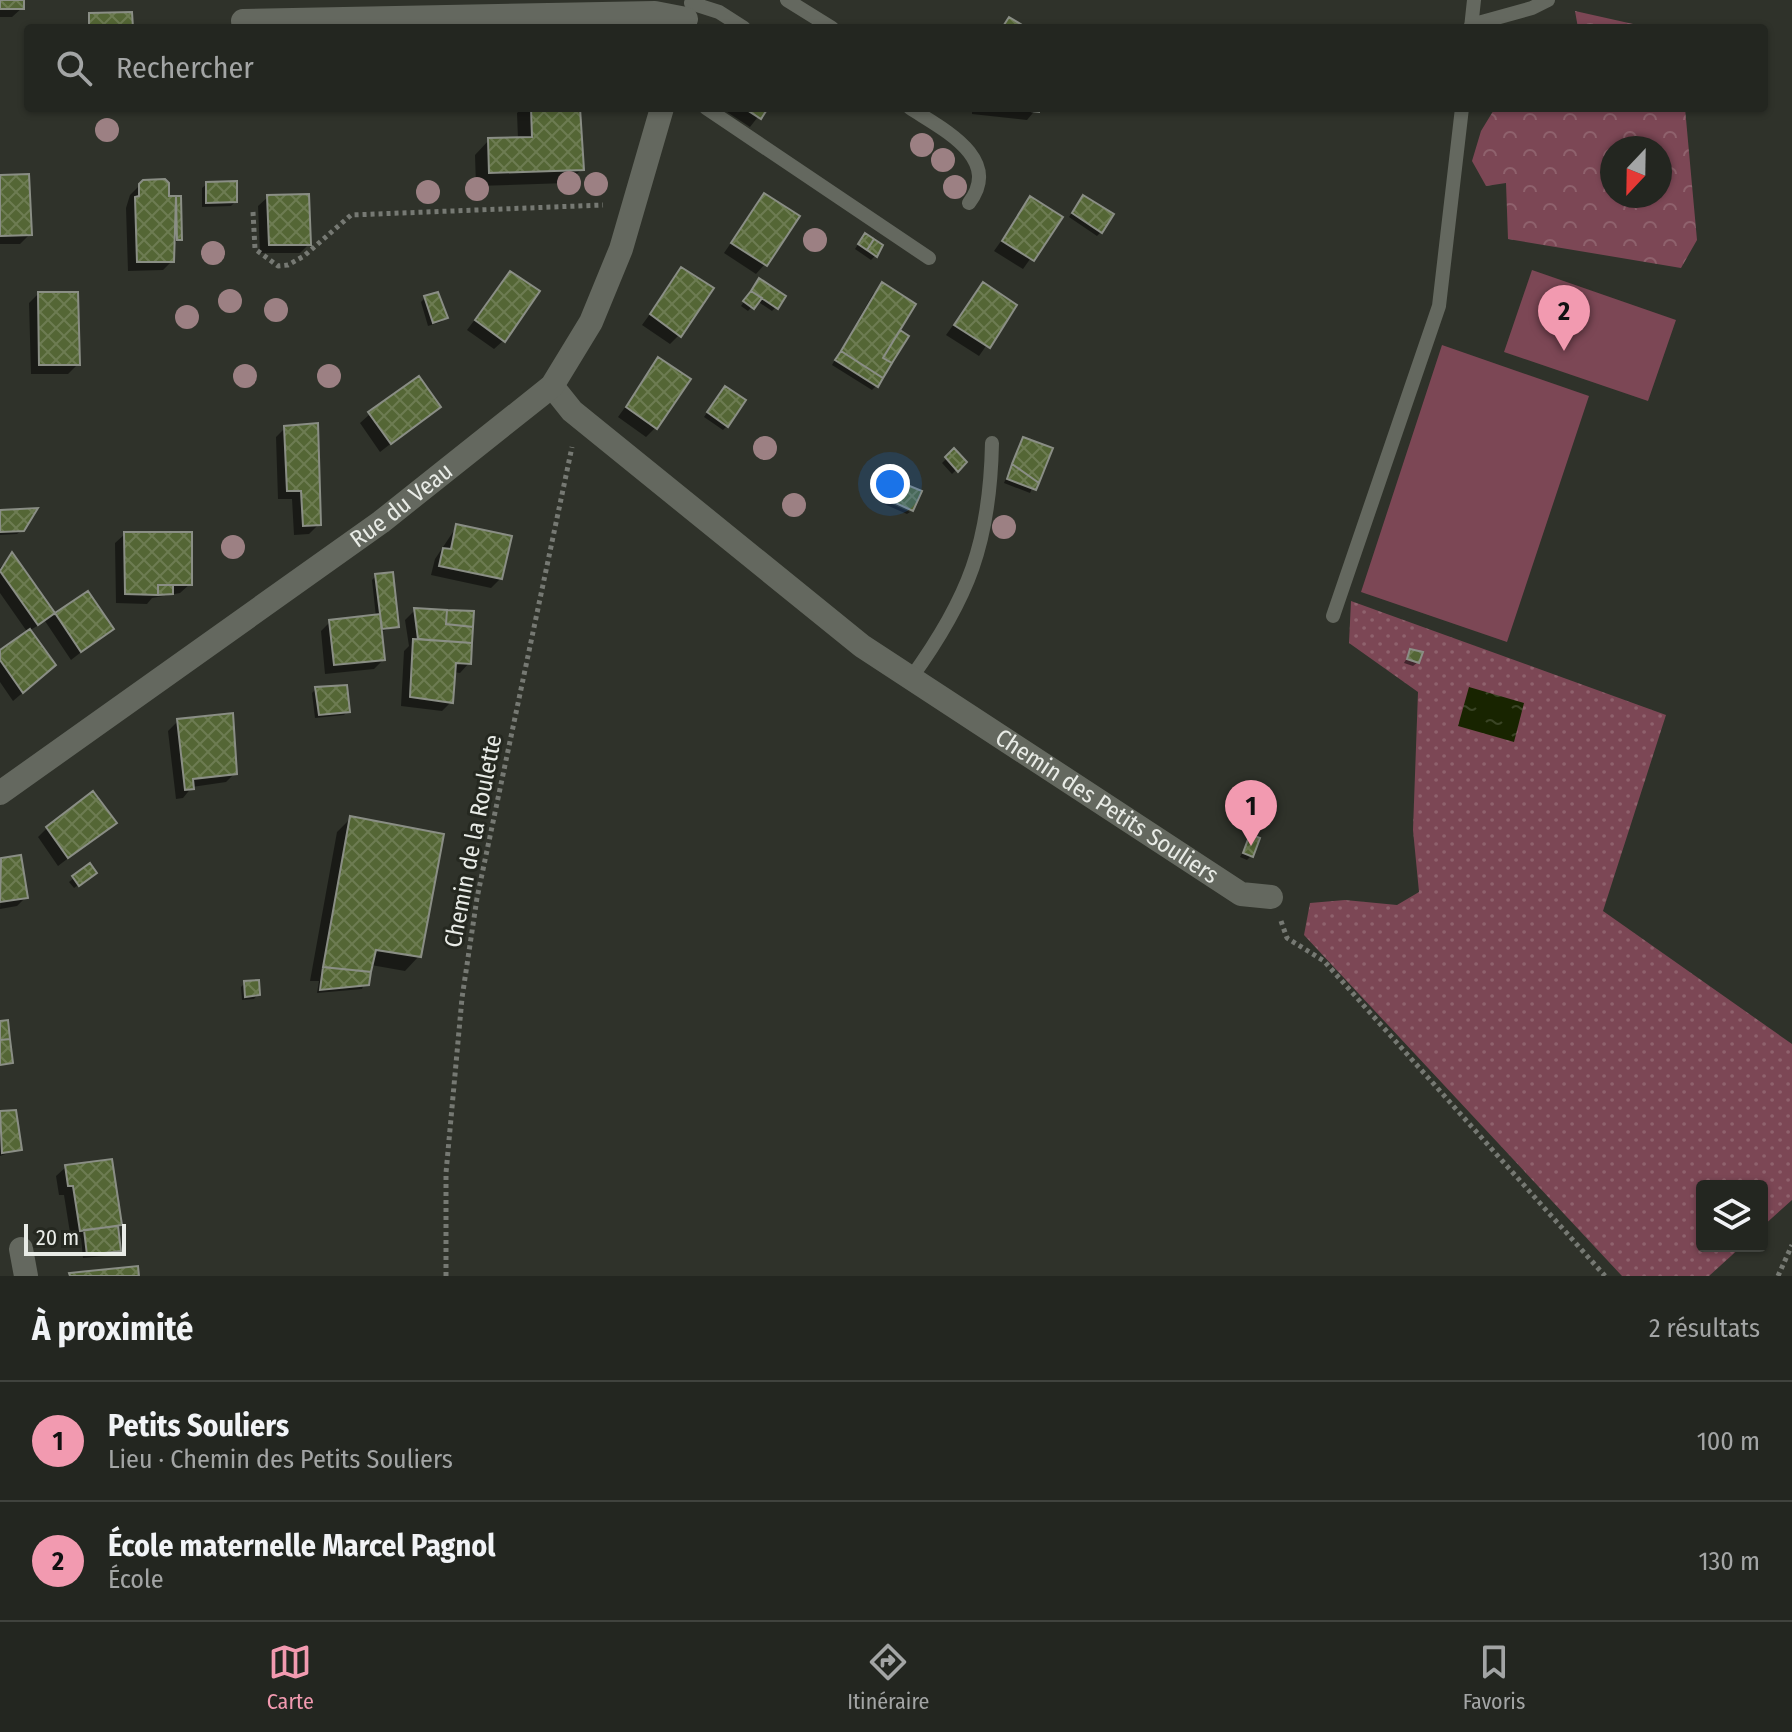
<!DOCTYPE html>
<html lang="fr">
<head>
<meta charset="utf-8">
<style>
	:root { --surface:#232620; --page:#2b2e29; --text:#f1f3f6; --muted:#a3a5a5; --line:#40433e; --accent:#f29ab0 }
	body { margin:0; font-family:"Fira Sans Condensed",sans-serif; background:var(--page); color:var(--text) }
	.controls { position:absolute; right:24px; bottom:24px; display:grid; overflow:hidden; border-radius:8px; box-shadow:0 2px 6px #0004 }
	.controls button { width:72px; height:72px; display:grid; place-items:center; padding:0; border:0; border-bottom:2px solid var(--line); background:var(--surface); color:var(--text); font:40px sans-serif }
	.compass { position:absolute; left:1600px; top:136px; width:72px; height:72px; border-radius:50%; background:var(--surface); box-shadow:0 2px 6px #0004; rotate:202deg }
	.scale { position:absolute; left:24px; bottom:20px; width:102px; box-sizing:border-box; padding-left:8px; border:4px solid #e8ebe6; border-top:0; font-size:22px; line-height:28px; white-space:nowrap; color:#e8ebe6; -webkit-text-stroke:6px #252820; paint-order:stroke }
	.you { position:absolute; left:890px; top:484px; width:28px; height:28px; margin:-20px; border:6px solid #fff; border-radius:50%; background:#1a73e8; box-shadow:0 0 0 12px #1a73e833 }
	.badge { display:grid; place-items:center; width:52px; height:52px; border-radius:50%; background:var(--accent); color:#111; font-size:26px; font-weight:700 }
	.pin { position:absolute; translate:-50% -66px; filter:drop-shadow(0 2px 4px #0008) }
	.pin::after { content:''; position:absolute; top:42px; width:28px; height:24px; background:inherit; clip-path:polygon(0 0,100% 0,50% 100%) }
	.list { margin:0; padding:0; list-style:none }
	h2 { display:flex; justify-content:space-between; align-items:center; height:104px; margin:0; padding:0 32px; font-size:34px }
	h2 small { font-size:26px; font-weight:400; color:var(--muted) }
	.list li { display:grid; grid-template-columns:52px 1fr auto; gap:24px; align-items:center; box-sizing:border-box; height:120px; padding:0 32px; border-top:2px solid var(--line) }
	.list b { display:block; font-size:30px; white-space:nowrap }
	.list p { margin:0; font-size:26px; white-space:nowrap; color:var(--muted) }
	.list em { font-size:26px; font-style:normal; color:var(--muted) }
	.icon { flex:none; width:44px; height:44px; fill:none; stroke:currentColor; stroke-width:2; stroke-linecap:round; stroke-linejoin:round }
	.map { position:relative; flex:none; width:1792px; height:1276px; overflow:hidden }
	.search { position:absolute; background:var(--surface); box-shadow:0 2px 6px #0004; left:24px; right:24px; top:24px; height:88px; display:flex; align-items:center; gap:20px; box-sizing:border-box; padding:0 28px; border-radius:8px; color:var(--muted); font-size:30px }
	.sheet { height:344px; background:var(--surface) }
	nav { display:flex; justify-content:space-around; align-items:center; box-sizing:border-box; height:112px; border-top:2px solid var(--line); background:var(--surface); font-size:22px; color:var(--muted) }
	nav a { display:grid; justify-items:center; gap:4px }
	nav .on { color:var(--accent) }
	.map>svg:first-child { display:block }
</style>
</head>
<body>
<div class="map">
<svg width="1792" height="1276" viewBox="0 0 1792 1276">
	<defs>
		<pattern id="grass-dots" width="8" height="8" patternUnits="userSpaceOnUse" patternTransform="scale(2)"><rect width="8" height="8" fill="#7c4755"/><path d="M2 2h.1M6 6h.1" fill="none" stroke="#8f626d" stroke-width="1.8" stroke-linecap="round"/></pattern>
		<pattern id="forest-crowns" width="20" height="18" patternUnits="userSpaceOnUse" patternTransform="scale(2)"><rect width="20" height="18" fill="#7c4755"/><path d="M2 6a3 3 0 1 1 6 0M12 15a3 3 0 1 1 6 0" fill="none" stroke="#8f626d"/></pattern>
		<pattern id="water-ripples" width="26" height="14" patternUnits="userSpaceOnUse" patternTransform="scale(2)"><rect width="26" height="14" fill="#182400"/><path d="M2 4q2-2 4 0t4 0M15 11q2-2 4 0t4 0" fill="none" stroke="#3a4425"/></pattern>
		<pattern id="building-cross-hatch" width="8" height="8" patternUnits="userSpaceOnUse" patternTransform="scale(2)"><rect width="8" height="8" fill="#546635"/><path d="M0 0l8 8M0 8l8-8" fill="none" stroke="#6d7c52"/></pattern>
	</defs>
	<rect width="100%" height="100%" fill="#2f322a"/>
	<path fill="url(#grass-dots)" d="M1351,601L1666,715L1603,911L1792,1044V1200L1762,1227V1186H1702V1246H1742L1709,1276H1622L1304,935L1310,903L1345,900L1397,905L1419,892L1413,830L1418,692L1349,643Z"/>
	<path fill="url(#forest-crowns)" fill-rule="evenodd" d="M1575,11L1651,28H1578Z
		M1495,108H1685L1697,240L1681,268L1508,239L1506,183L1486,186L1472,161L1481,131ZM1612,148H1660V196H1612Z"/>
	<path fill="#7c4755" d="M1532,270L1676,320L1648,401L1504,352Z
		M1442,345L1589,396L1507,642L1361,592Z"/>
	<path fill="url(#water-ripples)" d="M1469,687L1524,703L1514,742L1458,726Z"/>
	<path fill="#0007" d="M0,0H22V8L12,17H0Z
		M314,108H375L314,112Z
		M522,108H578L582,169L567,183L476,186L475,155L489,140L518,139L517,113Z
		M721,108H765L750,127Z
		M972,108H1037L1027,120L972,114Z
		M0,177L30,234L20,244H0Z
		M143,182L167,198H179L180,239L173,244L172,261L163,270L128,271L126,208L130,195Z
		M207,184L235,202L231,206L202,207V188Z
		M764,195L765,264L756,274L724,253Z
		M268,197L309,244L300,253H260L258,206Z
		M1031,199L1060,217L1023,269L994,251Z
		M1079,202L1101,232L1097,236L1069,217Z
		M861,240L875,256L871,260L855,249Z
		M682,270L679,335L670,344L642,325Z
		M510,273L504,340L494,349L467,330Z
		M983,284L1014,306L979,356L946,335Z
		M756,285L776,307L772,311L757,301L748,311L741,306Z
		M882,285L876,386L872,390L832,365L873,294Z
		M38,294L78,364L68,374H31L29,303Z
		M425,298L445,318L441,322L428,326L421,302Z
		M659,360L655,428L646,437L618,417Z
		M721,393L727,426L723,430L704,417Z
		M438,407L380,452L360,423L370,414Z
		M316,426L319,524L309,534L294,535L292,499H278L276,437L285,428Z
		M1023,439L1050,449L1030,493L1004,483Z
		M954,451L964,462L952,474L942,463Z
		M885,501L910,512L907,514L884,504Z
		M0,512L22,530L17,534L0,535Z
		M457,526L501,578L491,588L431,575L435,559Z
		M125,534L190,584L180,593L152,598L147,604L116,603L115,543Z
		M12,555L54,616L88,593L112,628L71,660L45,621L29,631L34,683L13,701L0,682V652L28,633L0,593V568Z
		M376,576L397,626L380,632L383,660L374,669L325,674L321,631L330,622L376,617L372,580Z
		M415,610L472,613L469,663L460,673L453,672L451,702L442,711L401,706L404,651L409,646L405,620Z
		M1411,651L1418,662L1413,666L1404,663Z
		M316,689L348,711L344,715L315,718L312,693Z
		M178,721L235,773L226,782L192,787L183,798L176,799L168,731Z
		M351,818L419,956L405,971L371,965L362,989L317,993L319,981H310L337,832Z
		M114,823L58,866L38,837L47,828Z
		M1251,837V856L1247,860L1240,857Z
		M2,860L26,897L17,906L0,909Z
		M89,866L90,877L74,888L69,882Z
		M245,983L258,994L254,999L242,1000L241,987Z
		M14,1112L20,1149L0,1156V1113Z
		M66,1167L119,1225L116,1228L119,1251L115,1255L83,1258L81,1238L71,1239L64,1195H59L56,1176Z"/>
	<path fill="url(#building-cross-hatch)" stroke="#8a8e85" stroke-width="2" d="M0,0H24V9H0Z
		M132,12L133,28H89V13Z
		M1009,17L1027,28H1002Z
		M603,21V28H559V22Z
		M531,108H580L584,170L489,173L488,138L532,137Z
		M744,108H768L761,119Z
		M1004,108H1039V112Z
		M29,174L32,235L0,236V175Z
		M165,179L169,183V196H176L174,262H137L135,197L139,196V184L143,180Z
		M237,181V202L206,203V182Z
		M764,193L800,216L767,266L731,243Z
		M309,194L311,245H269L267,195Z
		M1083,195L1114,214L1102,233L1072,213Z
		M176,196H181L182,240H177Z
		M1030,196L1063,217L1034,261L1002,241Z
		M865,233L874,239L867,250L858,244Z
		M874,239L883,245L877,257L867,250Z
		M681,267L714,288L681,337L650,314Z
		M510,271L540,291L505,342L475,320Z
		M759,278L786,296L778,309L751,291Z
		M882,282L916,304L883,358L892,363L883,378L841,351Z
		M983,282L1017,305L990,348L954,325Z
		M751,291L762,298L754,309L743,301Z
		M38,292H78L80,365H39Z
		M438,292L448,318L433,323L424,296Z
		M900,330L909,336L892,363L883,358Z
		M841,351L883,378L878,387L835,360Z
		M658,357L691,379L657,429L626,407Z
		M419,376L441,407L391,444L368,412Z
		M725,386L746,400L728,427L707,412Z
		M318,423L321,525L303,526L301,491H287L284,426Z
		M1023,437L1053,448L1039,483L1012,464Z
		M954,448L967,462L958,472L945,457Z
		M1012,464L1039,483L1036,490L1007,479Z
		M895,480L922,491L913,511L887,499Z
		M38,508L24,531L0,532V510Z
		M456,524L512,536L502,579L439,566L443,548L451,549Z
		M124,532H192V585H158V595L125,594Z
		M12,552L55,613L38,625L0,571Z
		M393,572L399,627L382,629L375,574Z
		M158,585H173V594L158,595Z
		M88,591L114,629L81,652L55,613Z
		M414,608L447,610L446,624L473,627L472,643L418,639Z
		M447,610L474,611L473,627L446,624Z
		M380,614L385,660L334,665L329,620Z
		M30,629L56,665L23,693L0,660V650Z
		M413,639L472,643L471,664L456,663L453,703L410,697Z
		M1410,649L1423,652L1419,663L1407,659Z
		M347,685L350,712L319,715L315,687Z
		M233,713L237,774L193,779L194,789L185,790L177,719Z
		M93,791L117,823L68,858L46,827Z
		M350,816L444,834L421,957L376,950L371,972L323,967Z
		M1250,834L1260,838L1253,857L1243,853Z
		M21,855L28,898L0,902L1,858Z
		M90,863L97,873L79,886L72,876Z
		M323,967L371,972L369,985L320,990Z
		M259,980L260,995L245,997L244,981Z
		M8,1020L10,1039L0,1040V1021Z
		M10,1039L13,1063L0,1065V1040Z
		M16,1110L22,1150L2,1153L0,1111Z
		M112,1159L122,1225L80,1231L73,1186H68L65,1165Z
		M118,1226L121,1251L87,1255L84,1230Z
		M138,1266L139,1276H70L69,1273Z"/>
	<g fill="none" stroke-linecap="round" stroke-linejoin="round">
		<path stroke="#767973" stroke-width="5" stroke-dasharray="4 4" stroke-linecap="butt" d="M253,212L255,249L278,266L288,265L304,256L351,215L603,205
			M1281,921L1287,938L1324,961L1605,1276
			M446,1276V1173L462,998L477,898L572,447
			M1778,1276L1792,1245"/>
		<path stroke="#64685f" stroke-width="14" d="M787,0L832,28
			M691,3L719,12L744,28
			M1471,25L1532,8L1548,0
			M1471,28L1474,0
			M706,108L929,258
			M910,108C942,129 1003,158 969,203
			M1333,616L1439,306L1462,108
			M911,678C969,598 990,542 992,443"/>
		<g stroke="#64685f" stroke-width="24">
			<path d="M243,21L655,13L686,19"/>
			<path id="s1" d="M552,386L572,411L862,646L1241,894L1271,897"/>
			<path id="s2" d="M0,793L381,522L552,386L591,322L621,249L662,108"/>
			<path d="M21,1249L26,1276"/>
		</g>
	</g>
	<g fill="#9c8083">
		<circle cx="107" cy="130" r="12"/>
		<circle cx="922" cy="145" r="12"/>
		<circle cx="943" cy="160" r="12"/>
		<circle cx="569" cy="183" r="12"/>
		<circle cx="596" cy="184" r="12"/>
		<circle cx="955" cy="187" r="12"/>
		<circle cx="477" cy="189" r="12"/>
		<circle cx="428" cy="192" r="12"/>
		<circle cx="815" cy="240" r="12"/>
		<circle cx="213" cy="253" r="12"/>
		<circle cx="230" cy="301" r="12"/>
		<circle cx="276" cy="310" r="12"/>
		<circle cx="187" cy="317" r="12"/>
		<circle cx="245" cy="376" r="12"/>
		<circle cx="329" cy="376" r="12"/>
		<circle cx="765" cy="448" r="12"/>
		<circle cx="794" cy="505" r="12"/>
		<circle cx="1004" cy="527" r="12"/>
		<circle cx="233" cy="547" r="12"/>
	</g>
	<g text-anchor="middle" stroke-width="6" stroke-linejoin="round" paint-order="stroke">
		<g font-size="24" fill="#e8ebe6" stroke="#252820">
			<text dy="8" stroke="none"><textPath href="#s2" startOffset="494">Rue du Veau</textPath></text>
			<text dy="8" stroke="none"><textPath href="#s1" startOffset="698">Chemin des Petits Souliers</textPath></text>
			<text transform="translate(473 841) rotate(-79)" y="8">Chemin de la Roulette</text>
		</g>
	</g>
</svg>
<div class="controls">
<button><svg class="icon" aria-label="layers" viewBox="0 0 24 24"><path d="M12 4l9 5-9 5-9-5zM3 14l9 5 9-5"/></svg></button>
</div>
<svg class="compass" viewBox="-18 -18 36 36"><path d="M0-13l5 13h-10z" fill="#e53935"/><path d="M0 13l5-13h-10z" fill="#a3a5a5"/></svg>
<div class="scale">20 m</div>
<div class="you"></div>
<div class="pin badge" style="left:1251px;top:846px">1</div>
<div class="pin badge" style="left:1564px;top:351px">2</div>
<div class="search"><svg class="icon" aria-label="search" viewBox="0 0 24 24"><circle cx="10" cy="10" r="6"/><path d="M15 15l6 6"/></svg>Rechercher</div>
</div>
<section class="sheet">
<h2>À proximité<small>2 résultats</small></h2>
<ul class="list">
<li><span class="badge">1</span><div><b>Petits Souliers</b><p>Lieu · Chemin des Petits Souliers</p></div><em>100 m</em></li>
<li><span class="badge">2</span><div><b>École maternelle Marcel Pagnol</b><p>École</p></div><em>130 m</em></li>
</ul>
</section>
<nav>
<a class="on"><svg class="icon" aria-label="map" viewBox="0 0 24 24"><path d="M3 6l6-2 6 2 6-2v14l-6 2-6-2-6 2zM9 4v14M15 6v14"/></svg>Carte</a>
<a><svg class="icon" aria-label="directions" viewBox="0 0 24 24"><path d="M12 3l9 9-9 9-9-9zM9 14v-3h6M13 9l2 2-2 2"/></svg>Itinéraire</a>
<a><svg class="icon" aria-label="saved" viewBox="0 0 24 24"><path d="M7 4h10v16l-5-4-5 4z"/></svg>Favoris</a>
</nav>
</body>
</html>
